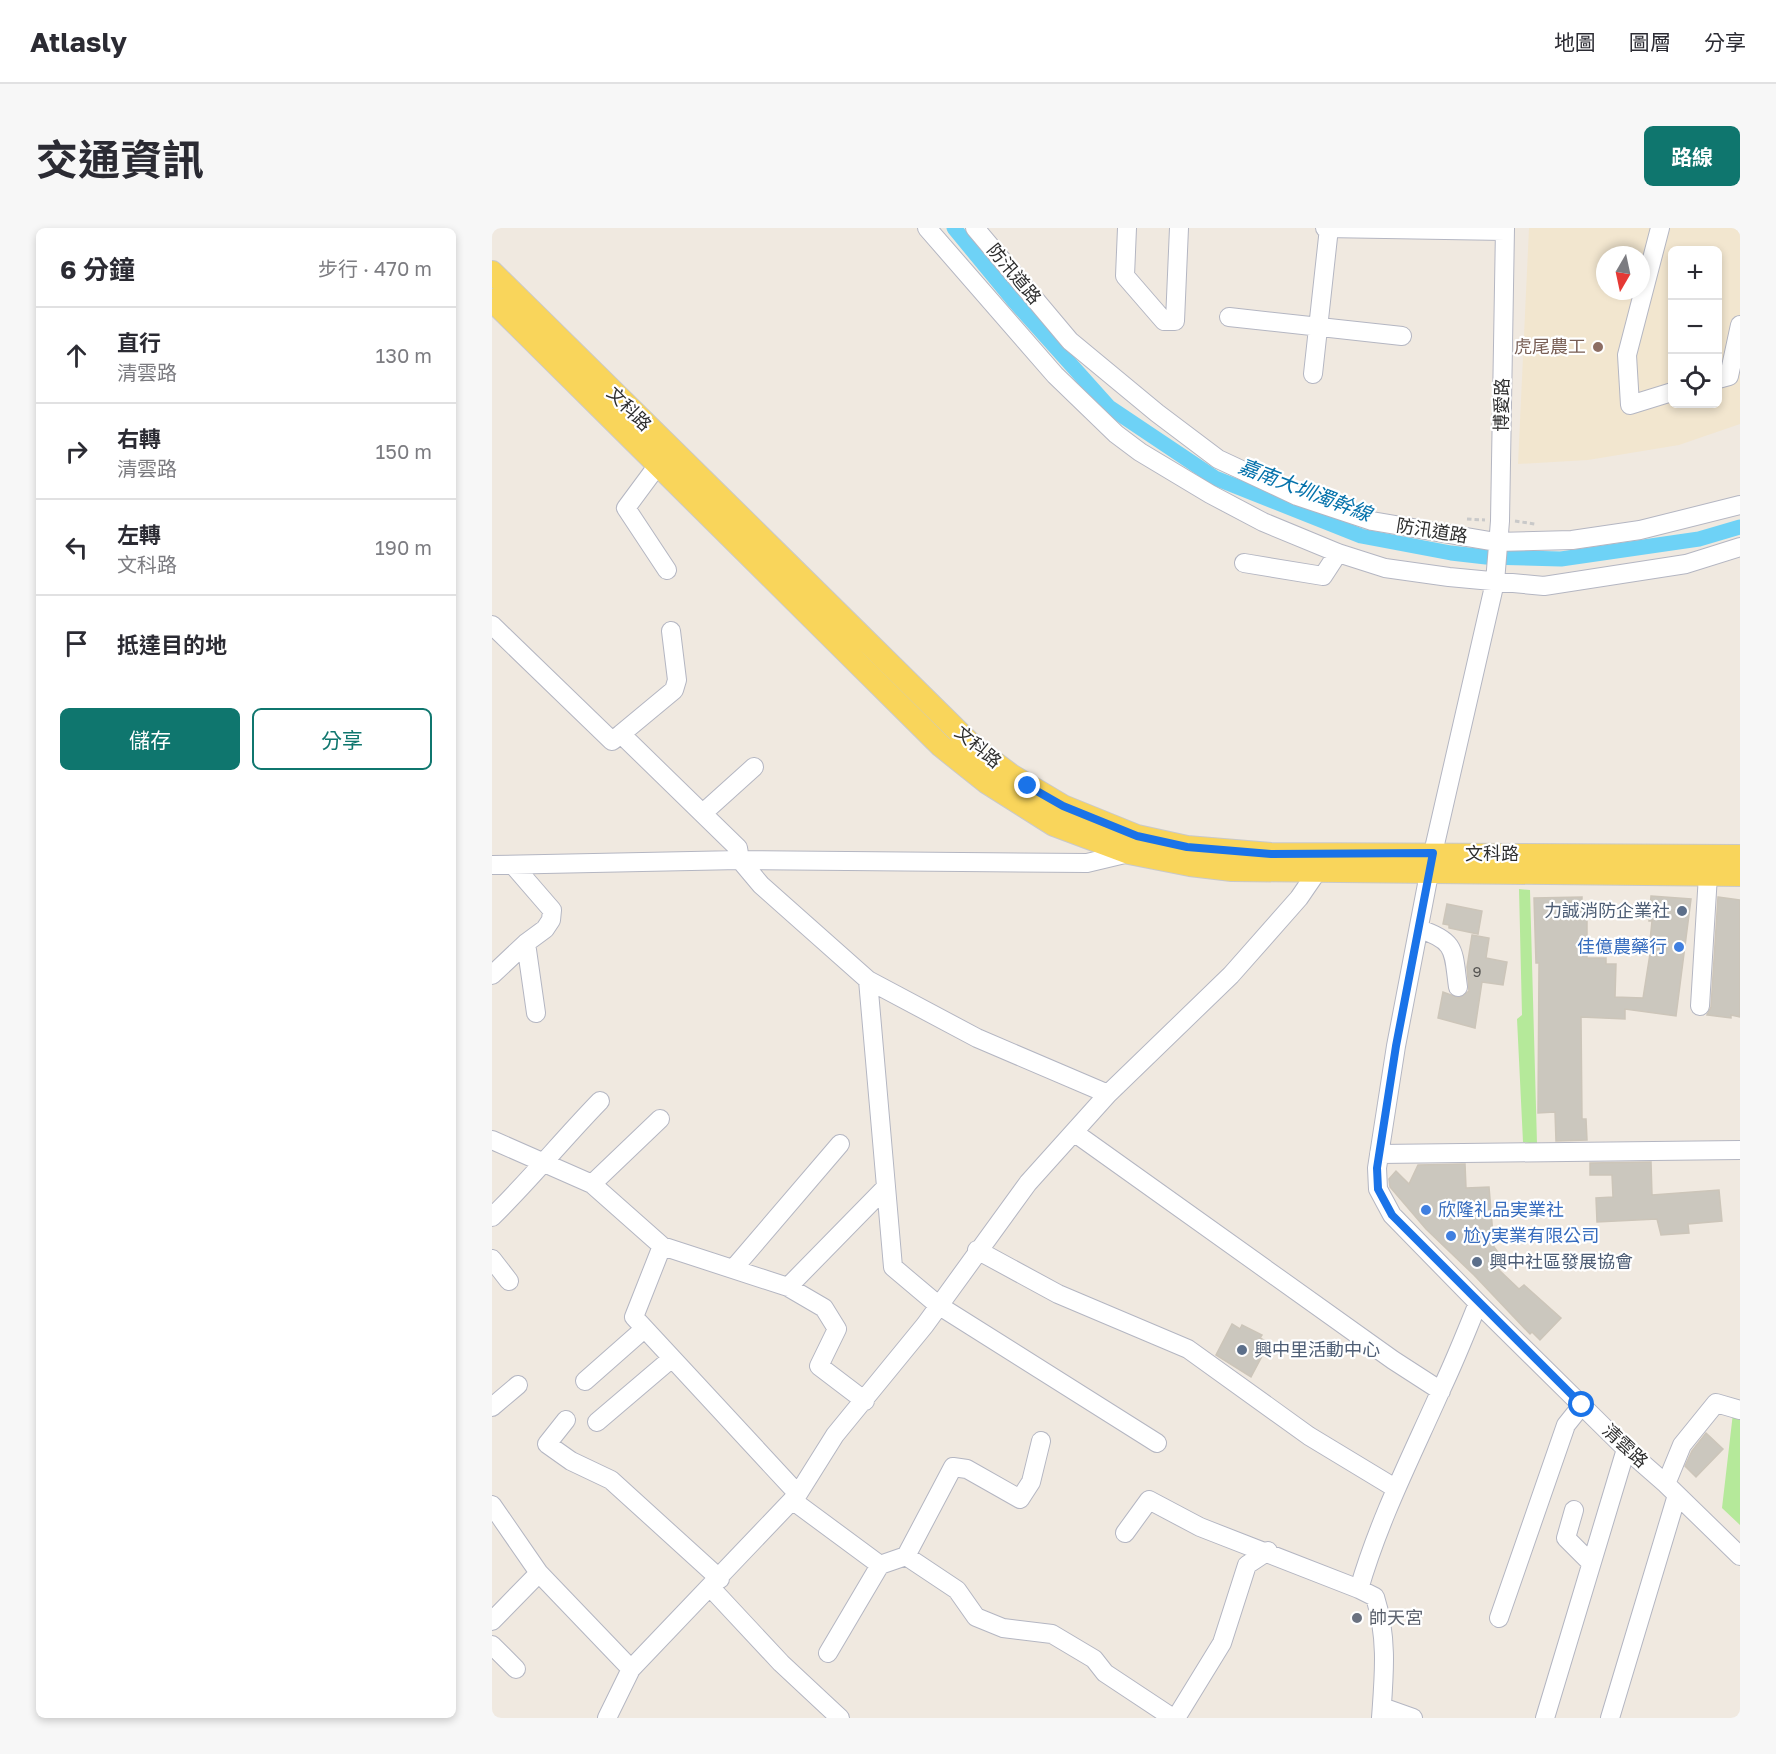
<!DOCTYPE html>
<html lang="zh-TW">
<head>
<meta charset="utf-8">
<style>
	:root { --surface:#fff; --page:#f7f7f7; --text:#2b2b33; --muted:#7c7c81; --line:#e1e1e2; --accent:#0f766e }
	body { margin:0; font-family:"Golos Text","Noto Sans TC",sans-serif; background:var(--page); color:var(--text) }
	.controls { position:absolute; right:18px; top:18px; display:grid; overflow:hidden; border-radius:9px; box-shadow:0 3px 9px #0003 }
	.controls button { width:54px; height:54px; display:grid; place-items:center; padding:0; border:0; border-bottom:2px solid var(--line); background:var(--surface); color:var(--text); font:30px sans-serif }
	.compass { position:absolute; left:1104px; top:18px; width:54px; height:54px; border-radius:50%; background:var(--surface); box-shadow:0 3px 9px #0003; rotate:189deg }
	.stop { position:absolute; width:18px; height:18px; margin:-14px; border:4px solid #1a73e8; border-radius:50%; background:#fff }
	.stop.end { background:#1a73e8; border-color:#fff; box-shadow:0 2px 6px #0008 }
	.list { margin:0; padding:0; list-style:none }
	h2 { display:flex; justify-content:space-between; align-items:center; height:78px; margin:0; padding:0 24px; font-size:26px }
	h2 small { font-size:20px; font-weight:400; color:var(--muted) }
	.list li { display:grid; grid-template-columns:39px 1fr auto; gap:18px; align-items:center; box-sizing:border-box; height:96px; padding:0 24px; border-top:2px solid var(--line) }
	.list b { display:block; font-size:22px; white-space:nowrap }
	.list p { margin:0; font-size:20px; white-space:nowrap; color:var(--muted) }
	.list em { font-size:20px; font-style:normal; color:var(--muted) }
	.actions { display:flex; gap:12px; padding:18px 24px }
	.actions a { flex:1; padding:14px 0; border:2px solid var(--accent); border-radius:9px; text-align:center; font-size:21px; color:var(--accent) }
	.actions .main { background:var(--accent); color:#fff }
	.icon { flex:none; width:33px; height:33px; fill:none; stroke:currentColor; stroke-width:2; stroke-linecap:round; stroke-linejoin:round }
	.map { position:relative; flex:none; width:1248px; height:1490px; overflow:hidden; border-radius:9px }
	header { display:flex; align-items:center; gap:36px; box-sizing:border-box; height:84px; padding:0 30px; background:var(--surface); border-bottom:2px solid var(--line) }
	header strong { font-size:28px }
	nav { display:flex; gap:33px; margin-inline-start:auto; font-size:21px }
	.intro { display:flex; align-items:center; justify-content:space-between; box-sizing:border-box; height:144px; padding:0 36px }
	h1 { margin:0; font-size:42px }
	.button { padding:15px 27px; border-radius:9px; background:var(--accent); color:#fff; font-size:21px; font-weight:700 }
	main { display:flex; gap:36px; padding:0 36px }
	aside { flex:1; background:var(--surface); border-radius:9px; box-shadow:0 3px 9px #0003 }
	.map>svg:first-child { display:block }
</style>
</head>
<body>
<header>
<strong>Atlasly</strong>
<nav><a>地圖</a><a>圖層</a><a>分享</a></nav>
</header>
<div class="intro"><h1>交通資訊</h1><a class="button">路線</a></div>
<main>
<aside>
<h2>6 分鐘<small>步行 · 470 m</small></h2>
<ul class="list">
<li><svg class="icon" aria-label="ahead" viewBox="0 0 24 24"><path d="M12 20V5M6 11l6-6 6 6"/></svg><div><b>直行</b><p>清雲路</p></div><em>130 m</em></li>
<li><svg class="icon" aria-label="right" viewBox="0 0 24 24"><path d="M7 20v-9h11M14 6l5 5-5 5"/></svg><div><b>右轉</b><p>清雲路</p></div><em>150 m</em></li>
<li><svg class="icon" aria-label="left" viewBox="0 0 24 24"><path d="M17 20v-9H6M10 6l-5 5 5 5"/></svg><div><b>左轉</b><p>文科路</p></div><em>190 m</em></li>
<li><svg class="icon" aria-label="arrive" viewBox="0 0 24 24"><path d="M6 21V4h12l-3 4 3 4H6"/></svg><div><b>抵達目的地</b></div></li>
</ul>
<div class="actions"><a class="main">儲存</a><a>分享</a></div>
</aside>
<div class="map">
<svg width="1248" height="1490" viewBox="0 0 1248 1490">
	<rect width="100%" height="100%" fill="#f0e9e0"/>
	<path fill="#f2e6cf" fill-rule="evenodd" d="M1037,0H1248V196L1187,217L1096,232L1026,236ZM1180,22H1226V176H1180ZM1113,27H1149V63H1113Z"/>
	<path fill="#b5e99a" d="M1027,661L1038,662L1045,916L1031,914L1025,791L1030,787Z
		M1241,1185L1248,1187V1297L1230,1280Z"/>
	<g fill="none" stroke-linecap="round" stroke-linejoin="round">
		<path stroke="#6ed2f6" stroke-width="15" d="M462,0L522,73L617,179L723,250L869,308L959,325L994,329L1069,331L1207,311L1248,299"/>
	</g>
	<path fill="#cbc7be" stroke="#ccc5b9" stroke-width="1.5" d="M1159,668L1199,671L1184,788L1133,781V791L1089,789L1090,891H1094L1095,912L1064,913L1063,884L1046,885L1047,735H1044L1042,670L1090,669V678H1095V730H1114V736H1124L1123,769L1151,770L1160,713H1158L1160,693H1157Z
		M1226,669L1248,672V789L1239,787V790L1215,787L1219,779Z
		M955,676L990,683L986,706L957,700V697L951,696Z
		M980,707L997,710L994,730L1015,734L1011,757L990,754L983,800L946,790L951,764L967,770L977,763L975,739Z
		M1159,934L1160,967L1227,962L1230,993L1196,996L1197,1005L1169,1007L1165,991L1105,994L1104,970L1121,969L1120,947H1098V935Z
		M973,936L974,960L997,959L1002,1019L1014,1035L1007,1042L1027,1061L1032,1057L1069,1090L1048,1112L1040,1104L1038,1106L982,1047L934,1001L898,959L897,951L904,943L917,956L926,937Z
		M740,1096L748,1101L750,1097L770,1107L768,1110L777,1115L759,1149L724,1127Z
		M1214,1205L1231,1221L1204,1249L1193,1238L1200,1223Z"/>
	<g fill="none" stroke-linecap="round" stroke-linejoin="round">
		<defs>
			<path id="minor" d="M435,0L563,147L624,206L648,224L718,266L771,294L846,325L893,340L957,349L1052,358L1194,336L1248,319
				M483,0L578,113L665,185L726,231L805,268L880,293L1004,314L1080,312L1148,302L1248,277
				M635,0L633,48L672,93H683L687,0
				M833,0L1013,3
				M1013,0L1008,293L1003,354L941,625L904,818L885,940L886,961L900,987L986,1075L1134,1221L1174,1256L1248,1328
				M1168,0L1135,127L1138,177L1180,164
				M737,89L910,108
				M821,146L837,0
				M1226,151L1237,148L1248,97
				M174,226L134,280L175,342
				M752,335L831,348L846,325
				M0,397L120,513L129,506L246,620L248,632L269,657L376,752L485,810L616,866
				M129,506L182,462L185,452L179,403
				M211,585L262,539
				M0,637L248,632L595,635L637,625L639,621
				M927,701C965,713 961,723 966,759
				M34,715L44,785
				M0,747L34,715L53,701L59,692L60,682L21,637
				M376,752L401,1039L446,1077L665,1215
				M1208,778L1216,647
				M583,905L901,1132L949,1163
				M0,912L100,956L170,1018L142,1089L306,1266
				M887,926L1248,922
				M100,956L168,891
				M0,989C38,952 71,911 108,873
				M170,1018L296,1059L332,1080L345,1101L327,1138L373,1173
				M485,1022L566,1066L696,1121L817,1208L903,1260
				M0,1031L17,1053
				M241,1041L348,916
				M296,1059L394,959
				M93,1153L152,1101
				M0,1179L26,1157
				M74,1192L55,1216L79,1233L119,1252L228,1351
				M105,1194L179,1131
				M1174,1256L1190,1217L1224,1175L1248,1182
				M300,1272L388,1337L414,1328L465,1362L484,1389L511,1400L560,1406L602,1431L613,1445L681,1490
				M0,1277L47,1345L139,1441
				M1082,1282L1074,1310L1099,1335
				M633,1305L657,1272L708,1299L867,1361
				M414,1328L461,1239L475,1241L528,1271L539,1254L549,1213
				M219,1360L289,1435L348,1490
				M1007,1390L1074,1197L1090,1177
				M0,1393L47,1345
				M0,1417L24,1441
				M336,1425L388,1337
				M890,1479L921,1490
				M115,1490L139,1441L306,1266L343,1207L433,1097L536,955L616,866L739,747L807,670L831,635
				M684,1490L730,1415L755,1337L776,1323
				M889,1490C892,1448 896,1410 883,1369L867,1361C887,1292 919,1229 948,1164C962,1135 974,1105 986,1075
				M1053,1490L1134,1221
				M1118,1490L1185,1267"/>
			<path id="major" d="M0,44L482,519L519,547L571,578L645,608L695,619L779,626L1248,628
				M0,72L449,518L494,554L562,597L637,625L698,637L740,642L1248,647"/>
		</defs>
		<use href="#minor" stroke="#b4b6c2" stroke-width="20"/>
		<use href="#major" stroke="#c9c9c9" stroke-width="24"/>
		<path stroke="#c9c9c9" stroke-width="3" stroke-dasharray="4.5 3" stroke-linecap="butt" d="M975,291L993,292
			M1023,293L1043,296"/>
		<use href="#minor" stroke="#fff" stroke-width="18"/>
		<use href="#major" stroke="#f9d55b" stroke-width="22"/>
	</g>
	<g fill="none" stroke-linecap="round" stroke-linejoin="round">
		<path stroke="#1a73e8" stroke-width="8" d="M536,558L571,578L645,608L695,619L779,626L941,625L904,818L885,940L886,961L900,987L1090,1177"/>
	</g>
	<circle fill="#8d6e63" stroke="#fff" stroke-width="2" cx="1106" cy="119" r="6"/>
	<g fill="#5c6f8a" stroke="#fff" stroke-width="2">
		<circle cx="1190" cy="683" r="6"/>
		<circle cx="985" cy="1034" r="6"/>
		<circle cx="750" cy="1122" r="6"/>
	</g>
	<g fill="#3f7fe0" stroke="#fff" stroke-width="2">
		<circle cx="1187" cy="719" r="6"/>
		<circle cx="934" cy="982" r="6"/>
		<circle cx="959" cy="1008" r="6"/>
	</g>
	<circle fill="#6b7280" stroke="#fff" stroke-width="2" cx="865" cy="1390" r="6"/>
	<g text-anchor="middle" stroke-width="4.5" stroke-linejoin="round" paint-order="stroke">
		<g font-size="15" fill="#555452">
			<text x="985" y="749">9</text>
		</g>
		<g font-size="18" fill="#2e2e2e" stroke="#fff">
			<text transform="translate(522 46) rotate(50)" y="6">防汛道路</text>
			<text transform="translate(1010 177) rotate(-89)" y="6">博愛路</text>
			<text transform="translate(137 181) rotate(45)" y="6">文科路</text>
			<text transform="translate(940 303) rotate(9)" y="6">防汛道路</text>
			<text transform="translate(486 519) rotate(40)" y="6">文科路</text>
			<text x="1000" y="632">文科路</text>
			<text transform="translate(1133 1218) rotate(43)" y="6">清雲路</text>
		</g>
		<g font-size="18" fill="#785e54" stroke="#fff" text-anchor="end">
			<text x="1094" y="125">虎尾農工</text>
		</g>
		<g font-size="18" fill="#4e5e75" stroke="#fff" text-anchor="start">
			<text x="1178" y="689" text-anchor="end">力誠消防企業社</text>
			<text x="997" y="1040">興中社區發展協會</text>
			<text x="762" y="1128">興中里活動中心</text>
		</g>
		<g font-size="18" fill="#366cbe" stroke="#fff" text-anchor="start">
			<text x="1175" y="725" text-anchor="end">佳億農藥行</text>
			<text x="946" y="988">欣隆礼品実業社</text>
			<text x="971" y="1014">尬y実業有限公司</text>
		</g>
		<g font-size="18" fill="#5b616d" stroke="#fff" text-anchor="start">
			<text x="877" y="1396">帥天宮</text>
		</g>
		<g font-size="20" font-style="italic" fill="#0572ab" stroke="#fff">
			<text transform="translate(813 262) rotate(21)" y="7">嘉南大圳濁幹線</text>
		</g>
	</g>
</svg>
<div class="controls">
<button>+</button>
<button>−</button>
<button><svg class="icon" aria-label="locate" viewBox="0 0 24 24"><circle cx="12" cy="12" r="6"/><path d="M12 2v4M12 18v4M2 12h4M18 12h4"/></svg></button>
</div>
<svg class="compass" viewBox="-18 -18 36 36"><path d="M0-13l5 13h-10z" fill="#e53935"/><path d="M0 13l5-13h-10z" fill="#7c7c81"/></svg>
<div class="stop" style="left:1090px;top:1177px"></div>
<div class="stop end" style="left:536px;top:558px"></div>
</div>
</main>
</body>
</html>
